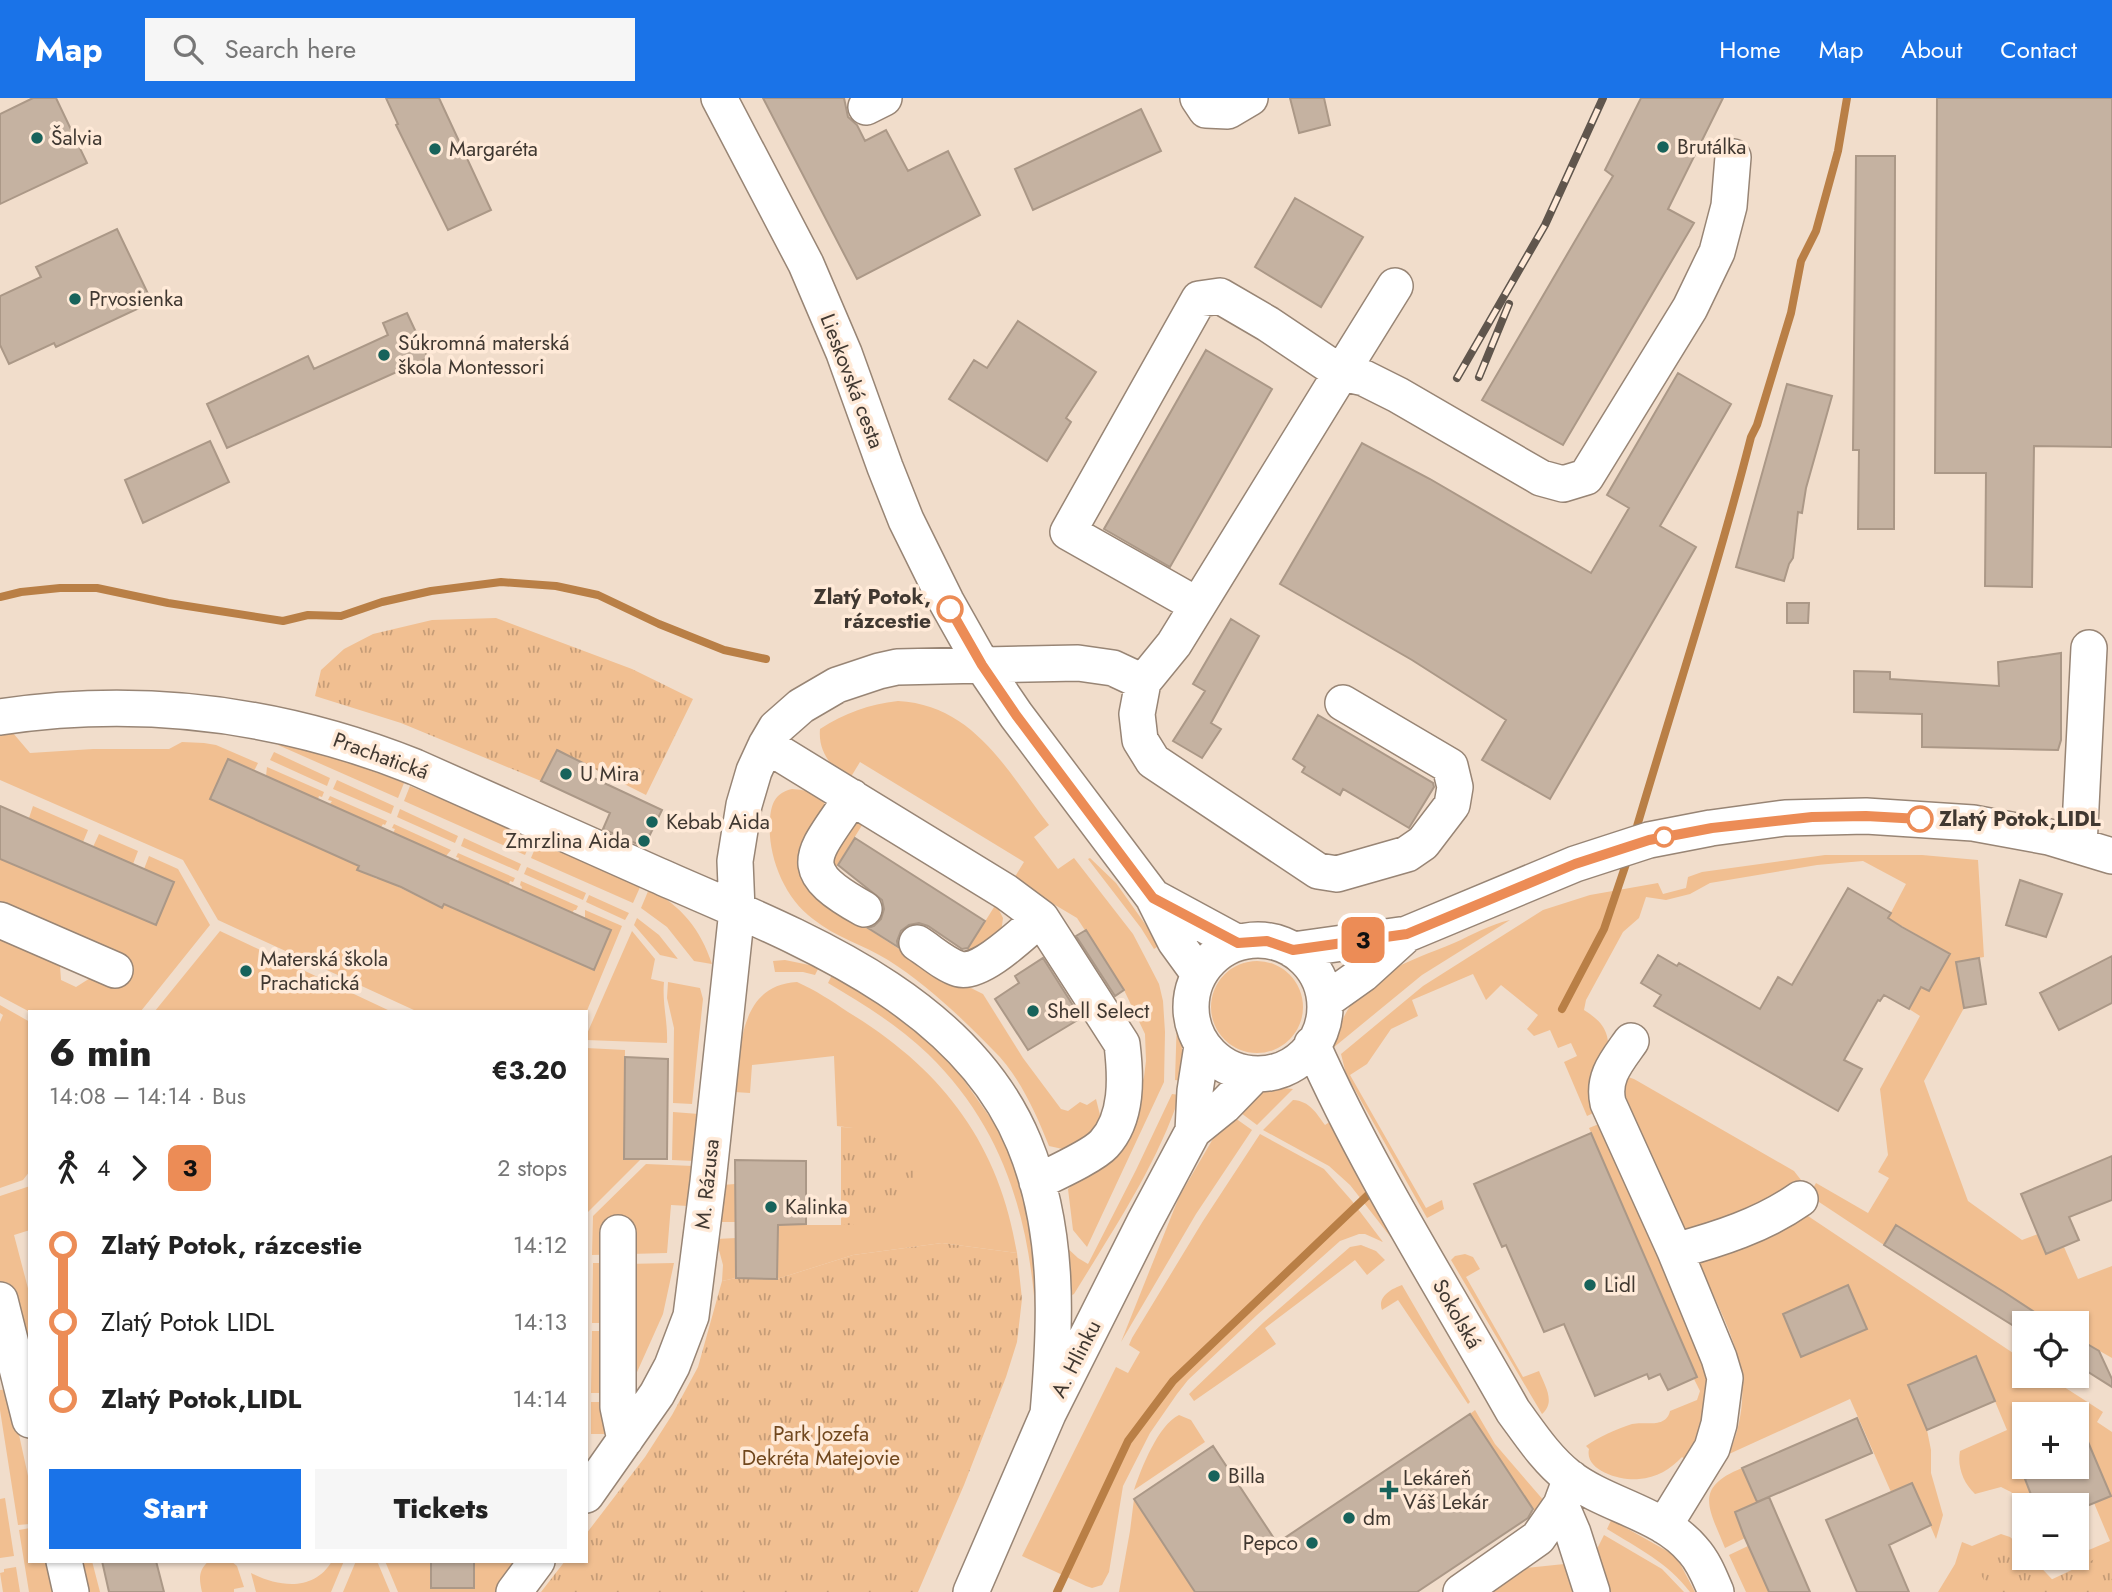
<!DOCTYPE html>
<meta charset="utf-8">
<style>
body{margin:0;font-family:Jost,sans-serif;background:#f6f6f6;color:#222;height:100vh;display:flex;flex-direction:column;font-size:26px;white-space:nowrap}
*{box-sizing:border-box;margin:0}
p{font-size:23px;color:#767676}
.icon{flex:none;width:38px;height:38px;fill:none;stroke:currentColor;stroke-width:2;stroke-linecap:round;stroke-linejoin:round}
.map{position:relative;flex:1;overflow:hidden}
.sheet{position:absolute;left:28px;top:912px;width:560px;height:553px;display:flex;flex-direction:column;background:#fff;border-radius:0px;box-shadow:0 2px 5px #0004}
.sheet>*{flex:none}
.badge{padding:0 14px;border-radius:10px;font-size:24px;line-height:46px}
.buttons{position:absolute;left:2012px;top:1213px;display:grid;gap:14px}
.buttons a{display:grid;place-items:center;width:77px;height:77px;border-radius:0px;background:#fff;box-shadow:0 2px 5px #0004;font-size:35px}
.map>.badge{position:absolute;translate:-50% -50%;box-shadow:0 0 0 4px #fff}
.legs{display:flex;align-items:center;gap:10px;height:77px;padding:0 21px;font-size:23px}
.legs p{margin-inline-start:auto}
.summary{display:flex;align-items:center;justify-content:space-between;height:119px;padding:0 21px}
h1{font-size:38px;font-weight:800;line-height:52px}
.button{display:flex;gap:14px;margin-top:auto;padding:14px 21px}
.button a{flex:1;height:80px;border-radius:0px;background:#1a73e8;color:#fff;font-size:28px;font-weight:800;line-height:80px;text-align:center}
.button a+a{background:#f6f6f6;color:#222}
ul{padding:0 21px;list-style:none}
li{display:flex;align-items:center;gap:24px;height:77px;font-size:26px}
li i{display:grid;place-items:center;width:10px;height:100%;margin:0 9px;background:currentColor}
li i::after{content:'';width:18px;height:18px;margin:-9px;border:5px solid;border-radius:50%;background:#fff}
li p{margin-inline-start:auto}
li:first-child i{background:linear-gradient(#0000 50%,currentColor 0)}
li:last-child i{background:linear-gradient(currentColor 50%,#0000 0)}
header{display:flex;align-items:center;gap:42px;box-sizing:border-box;height:98px;padding:0 35px;background:#1a73e8;color:#fff}
header strong{font-size:33px}
nav{display:flex;gap:38px;margin-inline-start:auto;font-size:24px}
.search{width:490px;height:63px;background:#f6f6f6;display:flex;align-items:center;gap:18px;box-sizing:border-box;padding:0 24px;border-radius:0px;color:#767676;font-size:26px}
.map>svg:first-child{display:block}
</style>
<header>
<strong>Map</strong>
<div class="search"><svg class="icon" aria-label="search" viewBox="0 0 24 24"><circle cx="10" cy="10" r="6"/><path d="M15 15l6 6"/></svg>Search here</div>
<nav><a>Home</a><a>Map</a><a>About</a><a>Contact</a></nav>
</header>
<div class="map">
<svg width="2112" height="1494" viewBox="0 0 2112 1494">
<defs>
<pattern id="park-tufts" width="24" height="20" patternUnits="userSpaceOnUse" patternTransform="scale(1.75)"><rect width="24" height="20" fill="#f1bf91"/><path d="M3 7l-1-3M5 7V3M7 7l1-3M15 17l-1-3M17 17v-4M19 17l1-3" fill="none" stroke="#c59c77"/></pattern>
</defs>
<rect width="100%" height="100%" fill="#f1ddcb"/>
<path fill="#f1bf91" d="M898,603C974,607 1007,673 1049,727L1034,739L1058,771L1074,760L1133,836L1144,857L1159,886L1163,903L1165,934L1164,984L1087,1149L1073,1132L1068,1091L1128,1033L1144,979L1146,963L1145,936L1124,892L1077,820L1013,782L1024,764L860,664L849,682C831,669 818,654 820,631C845,615 869,606 898,603Z
M13,635L30,655L93,651H169L182,644L204,645L216,647L258,665L254,673L228,661L210,701L359,768L358,772L377,781L378,779L442,810L444,806L593,872L611,832L585,820V812L622,828L586,915L416,913L218,822L183,762L0,682V636Z
M279,644L339,660L404,685L398,700L278,647Z
M274,654L330,680L327,688L270,662Z
M267,669L324,694L322,699L319,698L318,701L266,678Z
M337,682L394,708L391,716L333,691Z
M410,688L533,739L525,757L404,703Z
M792,691C806,692 821,695 826,709L809,753L856,823L956,888L969,889L983,896L1023,960L1061,1011L1068,1013L1080,1004L1087,1007L1096,1001L1101,1021L1099,1029L1067,1052L1049,1048C1036,1015 1019,977 993,952C962,920 926,886 888,862C864,847 835,839 813,821C784,800 767,757 770,722C771,706 775,695 792,691Z
M330,698L387,723L385,727L383,726L381,729L330,706L332,703L328,702Z
M33,708L88,732L83,744L29,720Z
M400,711L458,738L455,745L397,719Z
M857,722L864,724L833,774L827,761Z
M394,726L451,752L446,758L393,735L395,731L392,730Z
M99,736L138,753L133,766L93,749Z
M464,740L521,766L518,773L461,748Z
M539,741L641,787L633,805L531,760Z
M458,755L515,780L513,784L510,783L509,786L458,763L459,760L456,759Z
M1825,757H1922L1978,762L1984,859L1956,864L1964,910L1924,983L1968,1103L2022,1142L2038,1136L2047,1156L2064,1149L2078,1181L2112,1168V1260L2077,1240V1225H2053L1897,1127L1884,1147L1816,1102L1812,1092L1816,1085L1868,1115L1889,1080L1878,1074L1888,1057L1880,991L1920,918L1909,911L1921,889L1929,893L1950,856L1888,820L1906,786L1863,763L1817,767L1710,785L1690,796L1666,802L1646,799L1639,820L1623,834L1586,902L1584,912C1593,918 1602,924 1606,935C1613,952 1602,994 1600,1012L1587,1018L1564,964L1577,958L1571,945L1558,950L1550,932L1534,938L1527,931L1538,917L1501,887L1486,902L1473,876L1412,902L1418,918L1391,931L1367,966L1350,977L1426,1110L1442,1102L1444,1111L1427,1120L1346,976L1341,956L1423,888L1543,812L1590,797L1658,785L1663,796L1686,790L1688,779L1702,774Z
M149,758L178,771L210,827L141,913L30,914L0,898V832L57,862L60,868L61,882L76,889L95,877L0,813V761L156,827L144,771Z
M1090,760L1116,785L1160,847L1154,851L1141,830L1088,761Z
M527,769L586,795L583,802L524,776Z
M521,783L578,808L576,812H574L572,815L521,792L522,789L520,787Z
M649,791C681,807 701,832 712,866L694,863L667,829L641,810Z
M589,797L629,815L625,822L586,804Z
M996,806L1003,820L1001,835L964,857Z
M637,820L659,837L678,861L660,857L634,827Z
M1510,822L1422,877L1333,950C1349,880 1396,869 1454,845C1472,837 1491,826 1510,822Z
M220,833L390,913H155Z
M632,833L655,861L651,881L664,884C662,905 668,924 667,945L586,942V938Z
M785,862L819,869L815,877L803,874H775L773,863Z
M1211 909a46 46 0 1 1 92 0a46 46 0 1 1-92 0Z
M832,877L880,906L933,948L958,974L999,1032L1026,1096L1039,1171L1036,1224C1030,1121 1004,1030 928,956C898,927 863,906 828,885Z
M668,884L700,890L703,901L692,1006L673,1005L674,930L667,900Z
M797,884C815,892 832,903 848,914C942,971 999,1045 1017,1155L942,1145L853,1157L777,1181L778,1127H860L861,1031L837,1028L834,958L752,967L750,995L734,994C741,950 739,887 797,884Z
M0,907L30,924V1073L23,1082L0,1090V924L3,917L0,915Z
M1177,919L1183,956L1182,983L1175,982Z
M586,950L625,952L624,1061H641L586,1116Z
M1625,978L1634,981L1794,1073L1801,1082L1795,1091L1686,1137L1618,981Z
M1275,989L1293,991L1257,1027L1233,1009L1262,992Z
M1172,996L1180,997C1156,1069 1113,1132 1074,1196L1070,1198L1064,1147L1078,1160L1088,1166L1136,1072Z
M1293,1002C1310,1003 1316,1015 1325,1027L1331,1023L1393,1136V1142L1350,1087L1329,1068L1263,1032Z
M673,1014L699,1016L694,1063L672,1062Z
M1228,1015L1252,1032L1196,1116L1121,1244L1179,1099Z
M1604,1024L1710,1274L1707,1325L1688,1364L1682,1359C1671,1371 1656,1380 1639,1381C1622,1383 1584,1373 1589,1351L1586,1348C1598,1339 1617,1331 1632,1326C1645,1323 1666,1331 1670,1313L1697,1302L1700,1293L1694,1281L1697,1278L1589,1030Z
M1260,1036L1324,1071L1352,1103L1383,1144L1365,1136H1359L1340,1143L1257,1217L1188,1282L1177,1296L1150,1335L1123,1388L1109,1474L1102,1487L1092,1490L1086,1488L1022,1458L1116,1269L1128,1275L1140,1254L1129,1247L1132,1240L1203,1123Z
M646,1066L693,1068L688,1108L671,1107L667,1155L592,1157L593,1118Z
M735,1086V1124H716L722,1087Z
M30,1088V1132L14,1137L30,1198V1274L9,1185L0,1187V1098Z
M1799,1112L2025,1263V1278H2047L2103,1314L2097,1324L2112,1334V1494H2092L2063,1463L2077,1460V1457L2110,1443L2094,1405L2111,1397L2092,1353L2077,1359V1316H2025V1368L2055,1369L2025,1381L2035,1407L2025,1409L2011,1394L2001,1389L1975,1396C1963,1385 1957,1368 1960,1353L2007,1332L1976,1258L1908,1287L1927,1332L1931,1352V1375L1943,1417L1936,1441L1912,1385L1891,1394L1850,1301L1729,1356C1762,1277 1727,1230 1696,1160Z
M736,1140V1180L722,1183L723,1167L716,1141Z
M1361,1147L1376,1153L1385,1162L1367,1177L1355,1162L1265,1230L1276,1246L1194,1303L1189,1296L1264,1224L1350,1149Z
M1465,1156L1473,1159L1480,1171L1466,1179L1523,1279L1539,1273C1545,1288 1556,1304 1542,1316L1451,1162L1455,1158Z
M593,1165H612V1225H592Z
M674,1165L663,1216L625,1301V1166Z
M1402,1187L1470,1304L1468,1306L1398,1202L1382,1212C1377,1199 1391,1191 1402,1187Z
M592,1233H612V1295H591Z
M9,1291L30,1387V1426L18,1427L0,1312V1292Z
M591,1304H612L611,1336H591Z
M1475,1312L1495,1346L1545,1404L1535,1414L1470,1316Z
M1179,1317L1191,1322L1205,1344L1134,1392C1141,1371 1158,1327 1179,1317Z
M1742,1370L1757,1404L1735,1414L1745,1440L1725,1450C1709,1410 1693,1390 1742,1370Z
M5,1400L14,1458L0,1460V1401Z
M1134,1401L1195,1494H1119L1130,1433Z
M1613,1418L1621,1422L1619,1426L1676,1458L1695,1494H1690C1668,1465 1638,1450 1607,1431Z
M30,1430V1463H47L53,1494H29L19,1432Z
M2001,1436L2010,1439L2025,1452V1460H2032L2064,1494H1938L1955,1466L1962,1444L1972,1448Z
M1604,1437L1662,1471L1684,1494H1598L1589,1467Z
M1748,1448L1750,1449L1769,1494H1746L1729,1457Z
M75,1463H92L100,1494H82Z
M209,1463H231L237,1468L244,1489L234,1491V1494H202C199,1481 198,1472 209,1463Z
M332,1463H344L331,1494H256L251,1475C279,1489 314,1494 332,1463Z
M356,1463H377L390,1494H343Z
M385,1463H431L432,1490H473L474,1463H528L504,1494H398Z
M1574,1465L1586,1494H1490L1526,1470Z
M16,1469L20,1494H3L0,1475L4,1474V1471Z"/>
<path fill="url(#park-tufts)" d="M496,520L632,571L693,601L646,697L557,652L541,683L401,625L315,598L321,572L344,551L373,536L432,522Z
M841,1029L861,1030L914,1067L913,1096L860,1127H841Z
M942,1145L1017,1155L1022,1201L1017,1244L1006,1279L964,1387L918,1494H541L565,1463H586V1436L645,1359L672,1317L698,1269L722,1183L736,1180L777,1181L853,1157Z
M1998,1449L2042,1486L2112,1453V1485L2092,1494H1990L1973,1461Z"/>
<g fill="none" stroke-linecap="round" stroke-linejoin="round">
<path stroke="#b97f46" stroke-width="8" d="M0,499L21,494L60,490H97L168,505L283,523L308,517L341,518L382,504L431,493L501,484L556,488L598,497L659,526L724,552L766,561
M1635,735C1674,603 1717,472 1751,339L1757,327L1791,215L1801,163L1816,133L1838,53L1847,0
M1562,911L1604,831L1628,760
M1057,1494L1128,1343L1173,1283L1369,1096"/>
</g>
<path fill="#c5b2a1" stroke="#ab9887" stroke-width="2" d="M33,0H56L87,65L0,106V16Z
M386,0H439L491,112L448,132L396,27L398,26Z
M763,0H844L848,19L857,27L865,43L886,32L908,73L948,53L980,117L857,181Z
M1290,0H1324L1330,27L1299,35Z
M1641,0H1723L1668,111L1694,125L1563,347L1482,302L1613,78L1605,72Z
M1937,0H2112V349L2034,348L2032,489L1985,488L1986,375H1935Z
M1141,11L1161,53L1033,112L1015,71Z
M1856,58H1895L1894,431H1858L1859,352H1853Z
M1295,100L1363,139L1321,209L1255,169Z
M117,131L152,204L56,249L54,245L9,266L0,247V198L41,179L36,169Z
M407,215L428,260L227,350L207,306L308,258L314,271L388,237L383,225Z
M1018,223L1096,274L1066,320L1071,324L1047,363L949,301L974,262L987,270Z
M1206,252L1272,291L1170,469L1104,431Z
M1678,275L1731,306L1660,428L1696,449L1550,701L1482,662L1506,622L1412,562L1280,486L1362,345L1430,381L1591,475L1629,410L1607,397Z
M1787,286L1832,298L1806,390L1802,415L1798,414L1793,460L1789,466L1784,483L1736,469Z
M210,343L229,384L143,425L125,382Z
M1787,505H1809L1808,525H1787Z
M1231,521L1259,538L1211,625L1221,631L1202,660L1173,643L1205,593L1193,586Z
M2061,555V642L2058,652L1922,649V616L1854,614V573L1890,574V581L1999,588L1998,564Z
M1318,617L1433,685L1434,689L1409,730L1343,691L1340,697L1302,674L1305,669L1293,661Z
M557,652L591,669L587,677L662,712L644,749L603,731L610,715L541,683Z
M228,661L611,832L594,872L444,806L442,810L401,789L357,772L359,768L210,701Z
M0,708L174,784L156,827L0,761Z
M855,740L985,823L968,850L962,851L928,828L919,825L909,827L901,833L897,843L898,849L868,830L874,828L881,821L884,811L882,802L838,767Z
M2020,782L2062,796L2046,839L2006,827Z
M1848,790L1891,815L1888,820L1902,829L1950,856L1929,893L1921,889L1909,911L1884,897L1880,903L1878,902L1844,962L1862,971L1838,1013L1654,908L1661,897L1641,885L1658,857L1677,868L1679,865L1760,911L1778,879L1792,887Z
M1086,832L1124,892L1115,898L1076,838Z
M2112,858V905L2059,932L2040,895Z
M1043,860L1081,920L1028,952L995,901L1019,885L1015,878Z
M1979,860L1986,906L1964,910L1956,864Z
M625,959L668,961L667,1061H624Z
M1591,1035L1697,1279L1668,1292L1660,1276L1649,1281L1647,1276L1595,1298L1564,1226L1544,1234L1506,1147L1502,1149L1474,1086Z
M2112,1058V1102L2069,1119L2079,1142L2046,1156L2021,1096Z
M735,1062L806,1063V1126L778,1127L777,1181L736,1180Z
M1896,1127L2004,1194L2051,1225H2025V1235L1908,1162L1884,1147Z
M1848,1187L1867,1231L1801,1259L1783,1216Z
M2077,1240L2099,1253L2112,1281V1289L2077,1267Z
M1976,1258L1995,1303L1927,1332L1908,1287Z
M1470,1316L1533,1411L1528,1420L1417,1494H1195L1134,1401L1213,1348L1277,1445Z
M2077,1318L2111,1398L2077,1412V1407H2035L2025,1381L2055,1368H2077Z
M1857,1320L1872,1355L1757,1404L1742,1370Z
M1912,1385L1931,1427L1889,1447L1909,1494H1857L1826,1422Z
M1769,1399L1798,1466L1810,1494H1769L1744,1438L1735,1414Z
M102,1463H156L164,1494H109Z
M431,1463H474V1490H431Z"/>
<g fill="none" stroke-linecap="round" stroke-linejoin="round">
<g stroke="#988575" stroke-width="38">
<path id="minor" d="M719,0L806,166L844,255L885,369L906,422L946,503L982,567L1016,617L1153,799L1175,843L1199,876
M1198,0L1206,12L1228,13L1250,0
M866,9L884,0
M1197,507L1068,434L1199,201L1220,198L1268,226L1341,275L1395,188
M1143,584L1174,546L1341,275L1364,280L1398,297L1541,380L1563,386L1586,379L1690,210L1717,154L1729,108L1733,59
M0,619C142,598 282,616 415,669C496,705 576,741 657,777C790,836 963,897 1024,1045C1060,1132 1056,1224 1048,1316
M766,647L1006,794L1041,820L1122,946C1126,979 1128,1020 1104,1046C1093,1058 1053,1076 1037,1084
M852,699C814,757 790,770 864,811
M2079,748L2089,550
M1153,799L1238,845
M0,822L115,872
M1191 909a67 67 0 1 1 134 0a67 67 0 1 1-134 0Z
M917,845C930,853 945,867 959,871C981,877 1024,834 1041,820
M1293,852L1407,836L1575,766L1649,742L1711,730L1785,720L1866,718L1973,725L2049,739L2112,758
M1325,903L1363,876L1407,836
M1631,943C1617,963 1602,979 1608,1005L1675,1153L1719,1260L1725,1280L1719,1326L1712,1350L1664,1428
M1312,946C1369,1074 1445,1192 1513,1313C1530,1336 1546,1361 1569,1379C1607,1408 1662,1415 1693,1452C1704,1464 1710,1480 1716,1494
M1193,1033L1195,993L1202,948
M618,1135V1309L625,1342
M1675,1153C1719,1141 1763,1127 1800,1101
M0,1202L30,1322
M586,1397L657,1296L672,1268L691,1218L708,1084L737,812L735,763L744,707L754,673L766,647L776,630L801,608L837,587L879,573L897,569L1078,565L1113,570L1143,584L1137,616L1140,642L1153,663L1318,773L1337,776L1407,756L1423,745L1452,707L1455,689L1450,668L1343,605
M1561,1407L1573,1435L1592,1494
M64,1463L71,1494
M514,1494L537,1463
M971,1494L1048,1316L1144,1125L1193,1033L1224,1008L1255,976
M1461,1494L1538,1440L1561,1407L1571,1380"/>
</g>
<use href="#minor" stroke="#fff" stroke-width="35"/>
<g stroke="#60564d" stroke-width="8">
<path id="rail" d="M1479,279L1509,206
M1457,280L1545,127L1603,0"/>
</g>
<use href="#rail" stroke="#ffead8" stroke-width="5" stroke-dasharray="16" stroke-linecap="butt"/>
</g>
<g fill="none" stroke-linecap="round" stroke-linejoin="round">
<g stroke="#fff" stroke-width="16">
<path id="line-1" d="M950,511L982,567L1016,617L1153,800L1238,845L1267,843L1293,852L1407,836L1575,766L1649,742L1712,730L1812,719L1866,718L1920,721"/>
</g>
<use href="#line-1" stroke="#ec8c56" stroke-width="10"/>
</g>
<g fill="#18635b" stroke="#ffead8" stroke-width="2.5">
<circle cx="37" cy="40" r="7"/>
<circle cx="1663" cy="49" r="7"/>
<circle cx="435" cy="51" r="7"/>
<circle cx="75" cy="201" r="7"/>
<circle cx="384" cy="257" r="7"/>
<circle cx="566" cy="676" r="7"/>
<circle cx="652" cy="724" r="7"/>
<circle cx="644" cy="743" r="7"/>
<circle cx="246" cy="873" r="7"/>
<circle cx="1033" cy="913" r="7"/>
<circle cx="771" cy="1109" r="7"/>
<circle cx="1590" cy="1187" r="7"/>
<circle cx="1214" cy="1378" r="7"/>
<path d="M1385.5 1381.5h7v7h7v7h-7v7h-7v-7h-7v-7h7z"/>
<circle cx="1349" cy="1420" r="7"/>
<circle cx="1312" cy="1445" r="7"/>
</g>
<g fill="#fff" stroke="#ec8c56" stroke-width="3.5">
<circle cx="950" cy="511" r="12"/>
<circle cx="1920" cy="721" r="12"/>
<circle cx="1664" cy="739" r="9"/>
</g>
<g text-anchor="middle" stroke-width="7" stroke-linejoin="round" paint-order="stroke">
<g font-size="21" fill="#403831" stroke="#ffead8" text-anchor="start">
<text x="51" y="47">Šalvia</text>
<text x="1677" y="56">Brutálka</text>
<text x="449" y="58">Margaréta</text>
<text x="89" y="208">Prvosienka</text>
<text x="398" y="252">Súkromná materská<tspan x="398" dy="24">škola Montessori</tspan></text>
<text x="580" y="683">U Mira</text>
<text x="666" y="731">Kebab Aida</text>
<text x="630" y="750" text-anchor="end">Zmrzlina Aida</text>
<text x="260" y="868">Materská škola<tspan x="260" dy="24">Prachatická</tspan></text>
<text x="1047" y="920">Shell Select</text>
<text x="785" y="1116">Kalinka</text>
<text x="1604" y="1194">Lidl</text>
<text x="1228" y="1385">Billa</text>
<text x="1403" y="1387">Lekáreň<tspan x="1403" dy="24">Váš Lekár</tspan></text>
<text x="1363" y="1427">dm</text>
<text x="1298" y="1452" text-anchor="end">Pepco</text>
</g>
<g font-size="21" fill="#403831" stroke="#ffead8">
<text transform="translate(852 283) rotate(69)" y="7">Lieskovská cesta</text>
<text transform="translate(381 658) rotate(20)" y="7">Prachatická</text>
<text transform="translate(707 1086) rotate(-84)" y="7">M. Rázusa</text>
<text transform="translate(1457 1216) rotate(60)" y="7">Sokolská</text>
<text transform="translate(1076 1261) rotate(-63)" y="7">A. Hlinku</text>
</g>
<g font-size="21" font-weight="bold" fill="#403831" stroke="#ffead8" text-anchor="end">
<text x="931" y="506">Zlatý Potok,<tspan x="931" dy="24">rázcestie</tspan></text>
<text x="1939" y="728" text-anchor="start">Zlatý Potok,LIDL</text>
</g>
<g font-size="21" fill="#71481e" stroke="#ffead8">
<text x="821" y="1343">Park Jozefa<tspan x="821" dy="24">Dekréta Matejovie</tspan></text>
</g>
</g>
</svg>
<div class="buttons">
<a><svg class="icon" aria-label="locate" viewBox="0 0 24 24"><circle cx="12" cy="12" r="6"/><path d="M12 2v4M12 18v4M2 12h4M18 12h4"/></svg></a>
<a>+</a>
<a>−</a>
</div>
<b class="badge" style="left:1363px;top:842px;background:#ec8c56;color:#111">3</b>
<section class="sheet">
<div class="summary"><div><h1>6 min</h1><p>14:08 – 14:14 · Bus</p></div><b>€3.20</b></div>
<div class="legs"><svg class="icon" aria-label="walk" viewBox="0 0 24 24"><circle cx="13" cy="4" r="2"/><path d="M13 8l-2 6 4 7M11 14l-3 7M7 12l3-4h3l4 4"/></svg>4<svg class="icon" aria-label="forward" viewBox="0 0 24 24"><path d="M9 5l7 7-7 7"/></svg><b class="badge" style="background:#ec8c56;color:#111">3</b><p>2 stops</p></div>
<ul>
<li><i style="color:#ec8c56"></i><b>Zlatý Potok, rázcestie</b><p>14:12</p></li>
<li><i style="color:#ec8c56"></i><span>Zlatý Potok LIDL</span><p>14:13</p></li>
<li><i style="color:#ec8c56"></i><b>Zlatý Potok,LIDL</b><p>14:14</p></li>
</ul>
<div class="button"><a>Start</a><a>Tickets</a></div>
</section>
</div>
